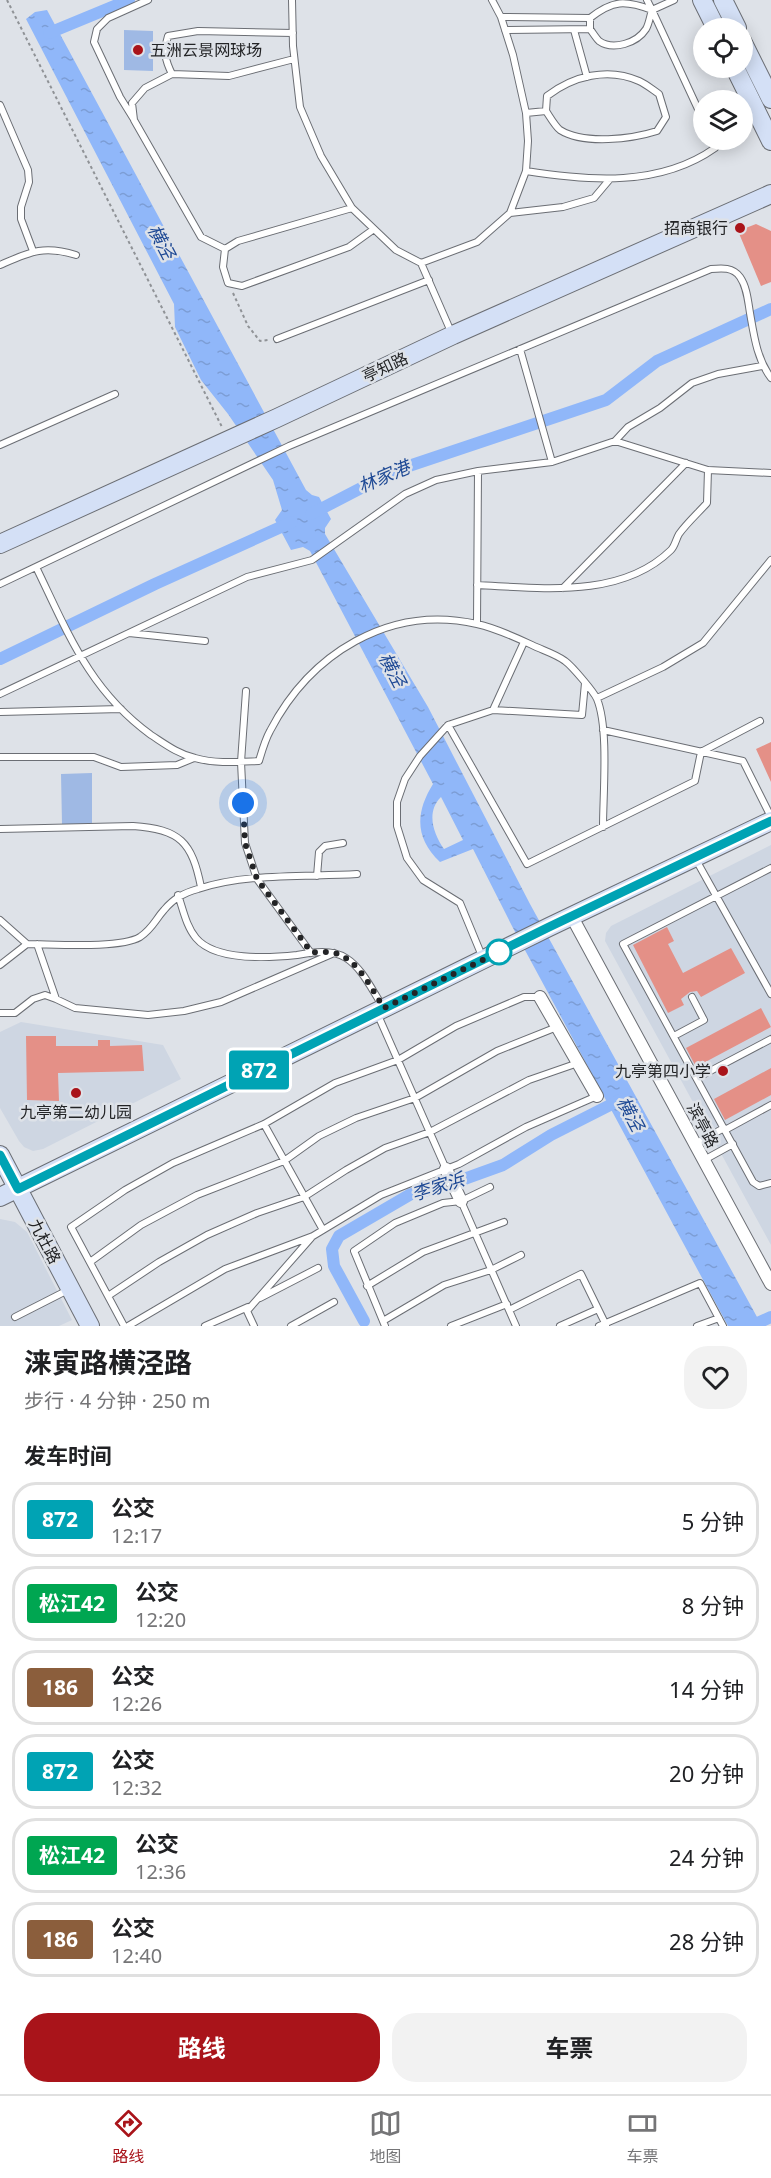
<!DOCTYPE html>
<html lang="zh">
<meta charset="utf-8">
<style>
body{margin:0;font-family:"Noto Sans","Noto Sans SC",sans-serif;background:#f2f2f2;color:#202124;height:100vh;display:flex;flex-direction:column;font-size:22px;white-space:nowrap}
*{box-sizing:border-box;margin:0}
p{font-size:20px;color:#757577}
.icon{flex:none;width:33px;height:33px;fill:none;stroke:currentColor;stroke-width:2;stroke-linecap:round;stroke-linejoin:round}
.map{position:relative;height:1326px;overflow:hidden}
.details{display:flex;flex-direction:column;background:#fff;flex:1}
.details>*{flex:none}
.badge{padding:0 12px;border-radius:4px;font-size:21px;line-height:39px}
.tools{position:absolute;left:693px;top:18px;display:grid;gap:12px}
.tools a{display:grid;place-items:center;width:60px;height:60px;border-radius:50%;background:#fff;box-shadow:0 3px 15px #0003;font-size:30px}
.you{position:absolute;width:30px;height:30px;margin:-15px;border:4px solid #fff;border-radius:50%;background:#1a73e8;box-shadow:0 0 0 9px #1a73e833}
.map>.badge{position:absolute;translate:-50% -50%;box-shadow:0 0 0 3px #fff}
h2{padding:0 24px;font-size:22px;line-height:54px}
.round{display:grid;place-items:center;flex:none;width:63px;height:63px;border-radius:24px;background:#f2f2f2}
.headline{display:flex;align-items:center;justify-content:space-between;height:102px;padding:0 24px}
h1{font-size:28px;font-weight:700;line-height:45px}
.button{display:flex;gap:12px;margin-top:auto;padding:12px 24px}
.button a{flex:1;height:69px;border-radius:24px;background:#a9141a;color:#fff;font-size:24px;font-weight:700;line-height:69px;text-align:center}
.button a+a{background:#f2f2f2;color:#202124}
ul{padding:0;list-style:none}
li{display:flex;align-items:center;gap:18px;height:75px;margin:0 12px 9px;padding:0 12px;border:3px solid #e0e0e0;border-radius:24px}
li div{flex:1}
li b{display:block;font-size:22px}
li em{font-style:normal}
li .badge{min-width:66px;font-weight:700;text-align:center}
.menu{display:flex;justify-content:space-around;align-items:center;height:84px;border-top:2px solid #e0e0e0;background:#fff;font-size:16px;color:#757577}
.menu a{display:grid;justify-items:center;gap:3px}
.menu .on{color:#a9141a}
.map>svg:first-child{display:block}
</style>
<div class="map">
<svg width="771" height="1326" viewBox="0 0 771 1326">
<defs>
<pattern id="water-ripples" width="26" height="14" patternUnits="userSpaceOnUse" patternTransform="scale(1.5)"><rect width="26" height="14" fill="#90b7f9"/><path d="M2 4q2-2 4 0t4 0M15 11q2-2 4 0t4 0" fill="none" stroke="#7c9dd5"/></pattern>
</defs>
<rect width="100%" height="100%" fill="#dee2e8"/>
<path fill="#ced6e2" d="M771,845V1245L605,941L606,933L611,926Z
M21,1022L163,1045L181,1079L43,1149L33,1151L24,1147L19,1141L0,1108V1032Z
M0,1219L15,1222L27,1232L72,1320L59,1326H0Z"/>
<path fill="#9fb9e4" d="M124,30L153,31V71L124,70Z
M92,773V824H62L61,774Z"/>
<path fill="url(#water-ripples)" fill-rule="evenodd" d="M47,10L306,490L312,495L319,497L331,519L325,528V534L428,707L530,904L762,1326H728L513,928L473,849L440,862C415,838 415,813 433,784L310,551L303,547L291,550L275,520L282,510L273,480L228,414L201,380L175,327L174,304L26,19L35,12ZM441,797L463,840L444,849C433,833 426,812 441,797Z"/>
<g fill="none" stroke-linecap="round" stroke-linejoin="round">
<path stroke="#90b7f9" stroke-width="12" d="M49,33L129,0
M311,514L394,471L606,400L657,361L771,309
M0,659L155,584L292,522
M364,1321L334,1266L332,1249L339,1236L411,1194L442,1187L503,1165L551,1135L622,1099
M751,1326L771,1317"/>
</g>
<path fill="#e49087" d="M756,224L771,231V282L761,286L738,231Z
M771,742V782L756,749Z
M667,927L674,941L668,944L683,973L731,948L745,973L701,997L697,991L690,992L681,999L684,1005L668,1013L633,945Z
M761,1008L771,1027L696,1067L686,1048Z
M26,1036H56V1046H98V1040H110V1046L142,1045L144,1071L58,1073L59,1101L27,1100Z
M771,1068V1095L725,1120L714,1099Z"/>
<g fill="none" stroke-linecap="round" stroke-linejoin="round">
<g stroke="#6b6e74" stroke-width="8">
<path id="lane" d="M292,0L293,46L300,107L321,156L352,208L396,250L421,263
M492,0L501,17
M647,0L652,10L674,0
M652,10C650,16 649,24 646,29C637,43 613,51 599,41C596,38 593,33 590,29V18C613,0 625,0 652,10L704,122
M505,30L590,29
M574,30L587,77
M293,33L198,31L168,36C163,51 165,60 172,74L229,76L294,59
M172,74L145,88L132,103L134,120L201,237L225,249
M0,105L28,170L29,182L21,207V219L33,251
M526,113L546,111L547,96C573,76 608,67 639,81C646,84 653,90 659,94L666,117L657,131C632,139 584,145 560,130C555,126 550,117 546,111
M133,118L120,97L94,42L97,29L108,18L148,0
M526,171C589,181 660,187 715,148L712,140
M352,208L238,241L225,249L223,267L228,283L242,286L349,247L374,229
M510,213L563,207L594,198L610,179
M0,265C30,252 43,245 76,255
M452,334L421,263L477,242L510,213L526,171L528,141L526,113L513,55L501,17L590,18
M277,339L429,280
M520,349L552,462
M615,441L708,470L771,473
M0,445L115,394
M36,567C68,633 89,690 151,735C165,744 178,754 195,758C216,764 237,762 259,761C262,751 265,740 270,731C310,654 389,604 477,624C495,628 515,637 532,645C542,650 556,654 565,661C572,666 594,692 597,699C609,728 603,794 603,827
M0,584L289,446L711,269C722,268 733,267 740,277C747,287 748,301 750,313C754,336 757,359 771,378
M477,585C541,588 621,599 671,550C675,546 676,539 679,534C687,523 698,513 707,503L708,470
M563,588L686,463
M477,624L478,471
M129,633L205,641
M246,691L241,762L245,843L257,879L311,953
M0,694L247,577L312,560L405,494L436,480L478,471L552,462L615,441L628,427L660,408L692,383L718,374L762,366
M597,698L663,667L703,643L771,560
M493,710L524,642
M0,712L121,709
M448,725L527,864L695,781L701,752L760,721
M603,730L743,761L771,817
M0,757H94L121,767L177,765L194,758
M0,829L133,826C180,829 192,842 201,887
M695,858L771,994
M771,868L623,944L753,1182L759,1186L771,1183
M317,876L319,852L325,846L343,843
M178,895C183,909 186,926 196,938C215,961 269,958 297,955C313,952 332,949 346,958C362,968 372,990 382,1005
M0,920L27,944C53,944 120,949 140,937C153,928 155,920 164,910C174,898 184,893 198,889C245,873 307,877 357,874
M37,944L56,999
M482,956L460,903L423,880L407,858L397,826V802L405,779L420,756L448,725L493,710L582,715L585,683
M0,965L27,944
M0,1013H15L33,999L45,995L56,999L75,1008L148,1015L184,1011L221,1002L334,953
M377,1013L446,1169
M674,1036L704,1020L692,997
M697,1078L771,1039
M264,1124L323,1230
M725,1130L771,1105
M695,1144L724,1128
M704,1160L733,1144
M461,1201L516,1326
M90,1262L141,1225L197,1195L284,1161L319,1136L356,1118L415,1098L497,1051L557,1027
M367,1286L423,1252L504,1222
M108,1296L159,1262L207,1235L257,1213L304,1197L346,1170L385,1148L430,1132L529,1080L578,1063
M260,1298L318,1268
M509,1310L581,1274L606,1325
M15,1317L68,1290
M383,1321L444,1285L491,1270L521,1255
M124,1326L71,1227L125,1190L173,1163L264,1124L335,1083L398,1060L456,1026L524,997H540
M128,1326L225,1269L313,1236L381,1195L459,1164L526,1127L597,1096
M205,1326L248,1307
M254,1326L247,1311L311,1238
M291,1326L334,1302
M385,1326L354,1251L395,1223L443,1203L461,1201L490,1187
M451,1326L507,1304
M560,1326L598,1309
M599,1326L700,1283L723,1326
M697,1326L719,1318"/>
</g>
<g stroke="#6b6e74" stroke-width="14">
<path id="street" d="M572,917L771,1284
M540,997L597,1096
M446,1169L461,1201"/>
</g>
<g stroke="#6b6e74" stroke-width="20">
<path id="secondary" d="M702,0L716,28
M723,0L737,28
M742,41L771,99
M735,68L771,141
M0,544L277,418L453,335L771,194
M0,1155L90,1326
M0,1197L549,927L771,821"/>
</g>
<path stroke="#8f9296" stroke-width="2" stroke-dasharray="3 3" stroke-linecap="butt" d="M7,0L222,427
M233,293L248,326L260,341L268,340"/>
<use href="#lane" stroke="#fff" stroke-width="6"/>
<use href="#street" stroke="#fff" stroke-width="12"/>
<use href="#secondary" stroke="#d4e0f6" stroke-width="18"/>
</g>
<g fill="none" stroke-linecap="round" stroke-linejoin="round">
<g stroke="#fff" stroke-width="14">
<path id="line" d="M0,1155L18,1189L549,927L771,821"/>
</g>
<use href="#line" stroke="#00a3b4" stroke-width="9"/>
<path stroke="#232426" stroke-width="6" stroke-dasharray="0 10.8" d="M243,803L245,843L257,879L311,952C319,953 328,951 335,953C358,959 372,990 384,1008L501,951L499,952"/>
</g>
<g fill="#a9141a" stroke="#dee2e8" stroke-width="2">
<circle cx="138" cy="50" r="6"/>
<circle cx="740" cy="228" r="6"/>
<circle cx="723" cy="1071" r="6"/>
<circle cx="76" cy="1093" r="6"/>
</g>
<circle fill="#fff" stroke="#00a3b4" stroke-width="3" cx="499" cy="952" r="12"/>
<g text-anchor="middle" stroke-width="5" stroke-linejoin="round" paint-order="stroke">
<g font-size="16" fill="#232426" stroke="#dee2e8" text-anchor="end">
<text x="150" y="56" text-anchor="start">五洲云景网球场</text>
<text x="728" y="234">招商银行</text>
<text x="711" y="1077">九亭第四小学</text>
<text x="76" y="1118" text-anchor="middle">九亭第二幼儿园</text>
</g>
<g font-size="16" fill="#232426" stroke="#dee2e8">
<text transform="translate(385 367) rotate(-25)" y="6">亭知路</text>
<text transform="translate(703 1125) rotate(62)" y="6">滨亭路</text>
<text transform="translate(45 1241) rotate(62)" y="6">九杜路</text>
</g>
<g font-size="18" font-style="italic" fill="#1d4894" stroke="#dee2e8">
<text transform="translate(161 242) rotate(62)" y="6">横泾</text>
<text transform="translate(384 477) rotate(-23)" y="6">林家港</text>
<text transform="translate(392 670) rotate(62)" y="6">横泾</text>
<text transform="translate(630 1114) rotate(62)" y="6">横泾</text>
<text transform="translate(438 1187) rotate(-17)" y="6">李家浜</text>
</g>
</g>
</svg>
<div class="tools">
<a><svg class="icon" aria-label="locate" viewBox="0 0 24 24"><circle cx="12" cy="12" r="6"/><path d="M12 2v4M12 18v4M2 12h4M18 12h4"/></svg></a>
<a><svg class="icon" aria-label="layers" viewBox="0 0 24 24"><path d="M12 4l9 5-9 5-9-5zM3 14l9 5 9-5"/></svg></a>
</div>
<div class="you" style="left:243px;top:803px"></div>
<b class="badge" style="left:259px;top:1070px;background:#00a3b4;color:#fff">872</b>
</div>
<section class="details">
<div class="headline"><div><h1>涞寅路横泾路</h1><p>步行 · 4 分钟 · 250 m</p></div><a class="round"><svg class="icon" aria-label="heart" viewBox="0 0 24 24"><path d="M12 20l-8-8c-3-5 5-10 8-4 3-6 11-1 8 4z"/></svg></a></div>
<h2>发车时间</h2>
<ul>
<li><span class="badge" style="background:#00a3b4;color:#fff">872</span><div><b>公交</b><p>12:17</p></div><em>5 分钟</em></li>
<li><span class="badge" style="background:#00a651;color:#fff">松江42</span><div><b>公交</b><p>12:20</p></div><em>8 分钟</em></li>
<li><span class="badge" style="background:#8b5e3c;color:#fff">186</span><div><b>公交</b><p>12:26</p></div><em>14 分钟</em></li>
<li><span class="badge" style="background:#00a3b4;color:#fff">872</span><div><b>公交</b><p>12:32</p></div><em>20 分钟</em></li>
<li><span class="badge" style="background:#00a651;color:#fff">松江42</span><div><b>公交</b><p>12:36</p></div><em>24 分钟</em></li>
<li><span class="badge" style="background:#8b5e3c;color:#fff">186</span><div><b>公交</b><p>12:40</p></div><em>28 分钟</em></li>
</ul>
<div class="button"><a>路线</a><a>车票</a></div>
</section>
<nav class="menu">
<a class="on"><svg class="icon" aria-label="directions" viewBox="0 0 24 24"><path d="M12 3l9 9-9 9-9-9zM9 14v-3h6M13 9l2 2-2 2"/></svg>路线</a>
<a><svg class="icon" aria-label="map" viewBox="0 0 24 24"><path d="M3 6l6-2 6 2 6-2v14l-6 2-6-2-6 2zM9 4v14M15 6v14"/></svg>地图</a>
<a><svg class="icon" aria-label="tickets" viewBox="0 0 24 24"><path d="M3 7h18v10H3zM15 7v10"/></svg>车票</a>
</nav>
